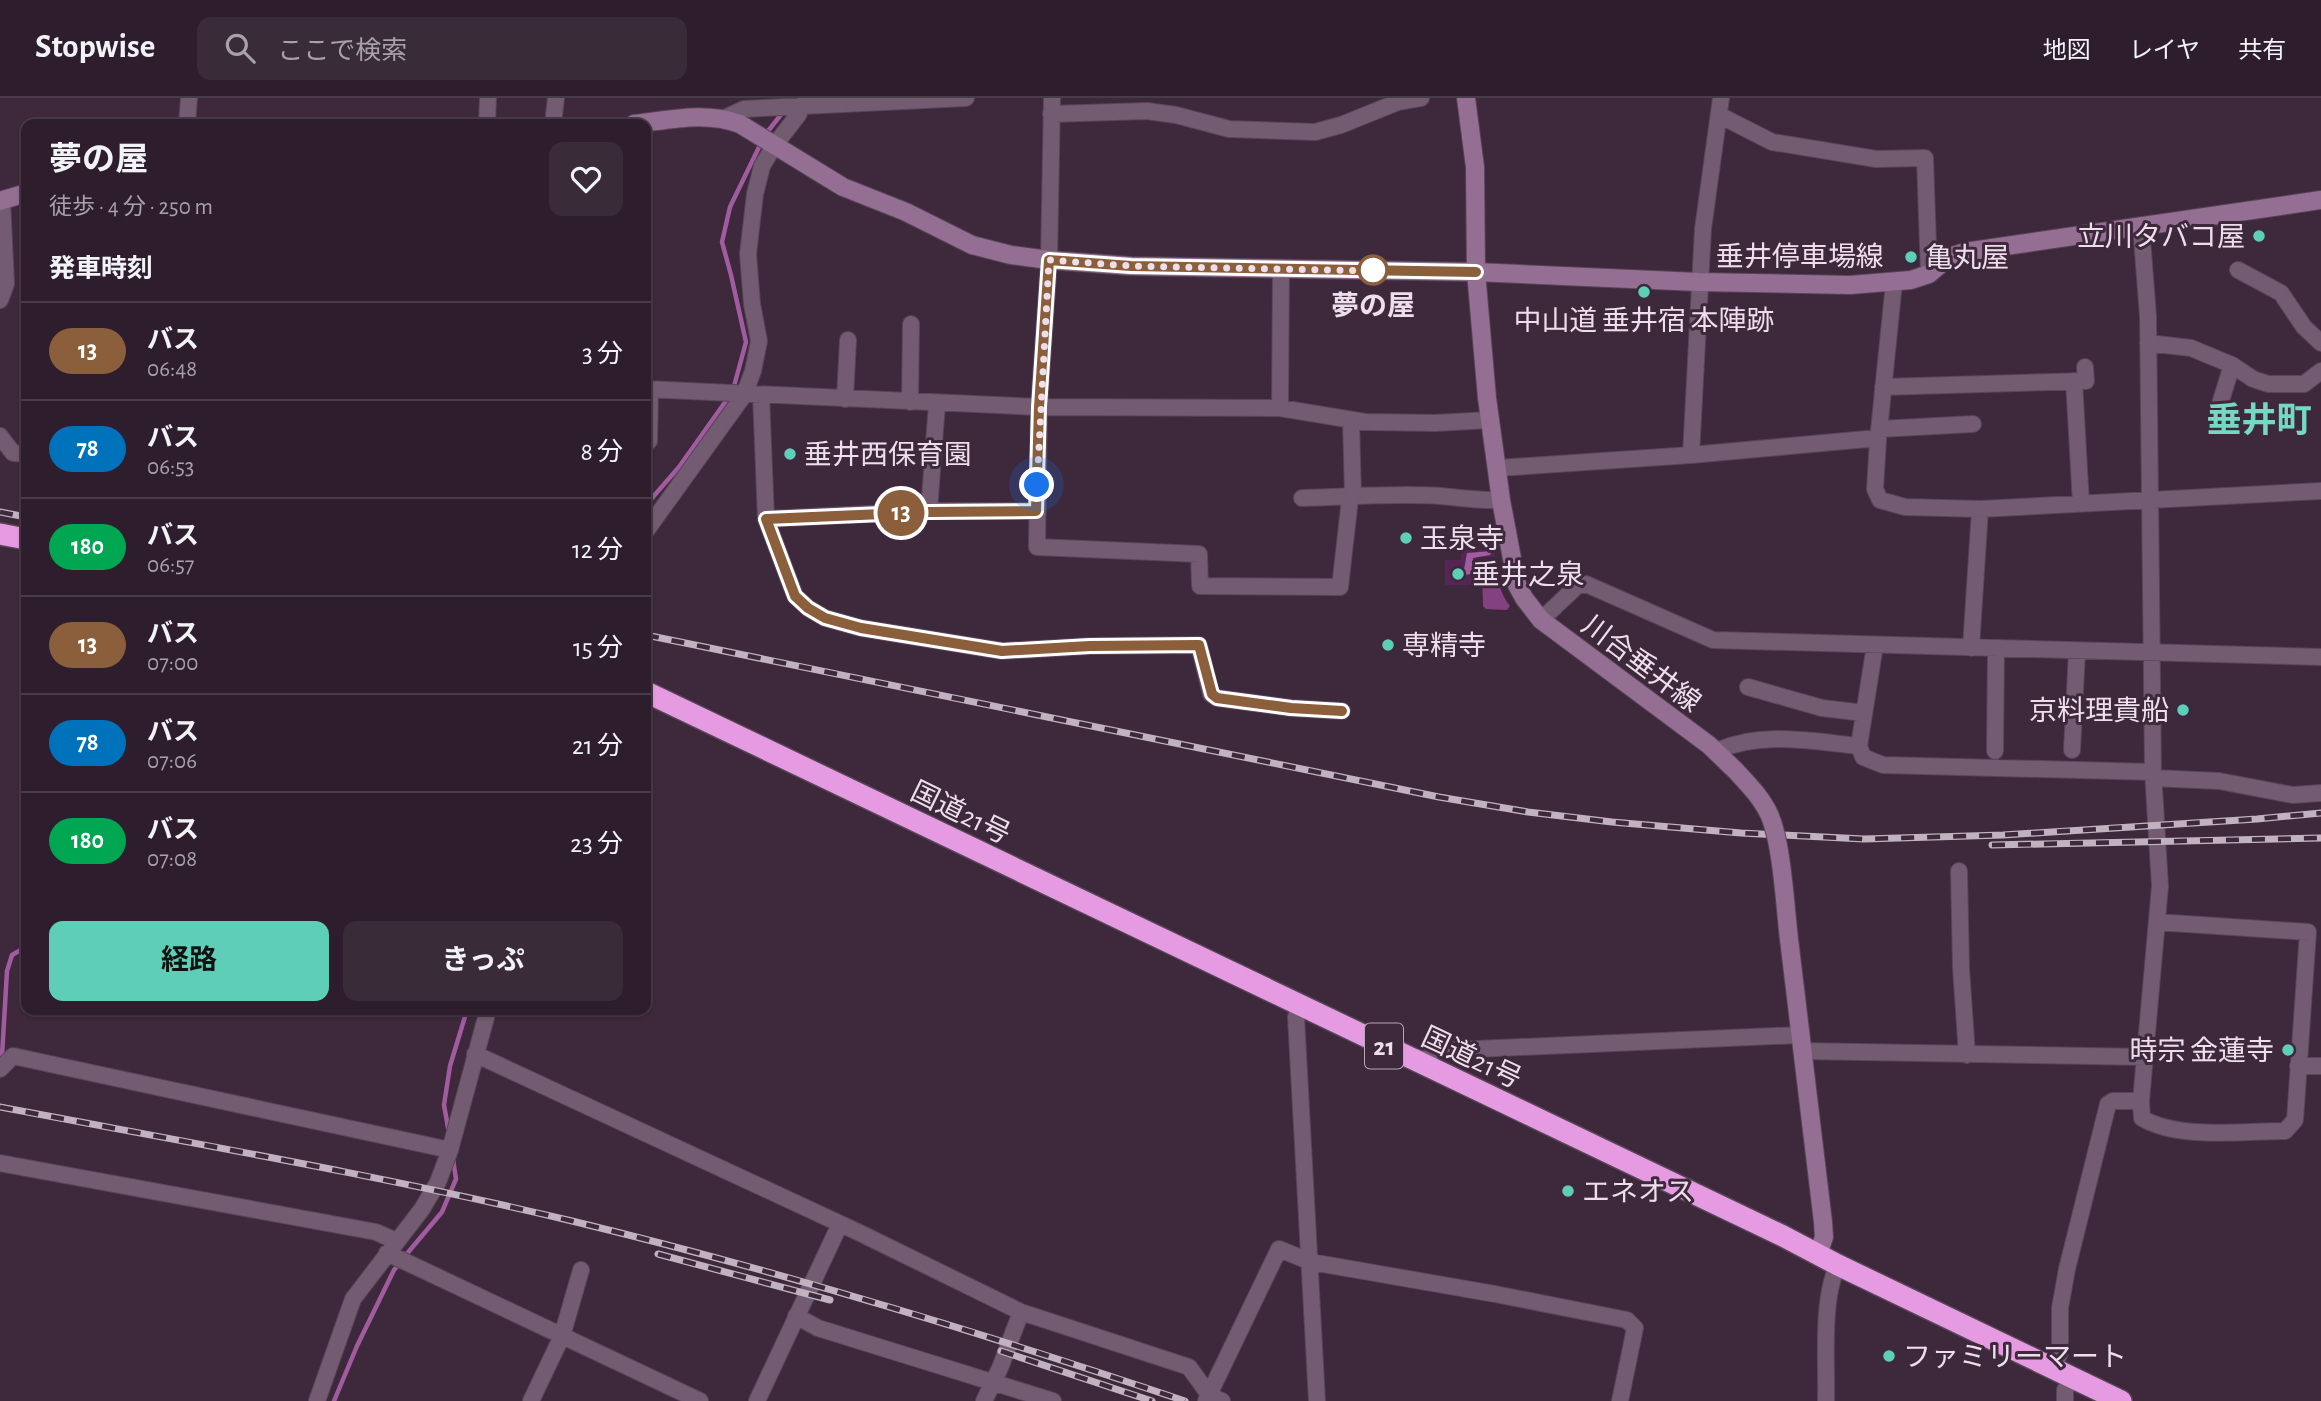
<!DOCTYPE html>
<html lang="ja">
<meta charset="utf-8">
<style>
body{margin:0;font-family:"Alegreya Sans","Noto Sans JP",sans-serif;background:#3a2b39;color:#f1f3f6;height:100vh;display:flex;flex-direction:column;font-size:26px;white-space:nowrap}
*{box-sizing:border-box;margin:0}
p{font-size:23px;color:#a7a2aa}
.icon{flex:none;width:38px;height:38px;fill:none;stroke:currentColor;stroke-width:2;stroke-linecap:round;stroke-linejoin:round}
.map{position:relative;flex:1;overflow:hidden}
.drawer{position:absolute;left:21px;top:21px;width:630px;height:896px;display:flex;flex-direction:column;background:#2e1e2d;border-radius:14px;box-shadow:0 2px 5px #0004,0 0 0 2px #493c49}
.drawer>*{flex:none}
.badge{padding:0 14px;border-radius:23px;font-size:24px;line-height:46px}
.you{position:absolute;width:35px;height:35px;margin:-18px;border:5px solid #fff;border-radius:50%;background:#1a73e8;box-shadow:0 0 0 10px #1a73e833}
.map>.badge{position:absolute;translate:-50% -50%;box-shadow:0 0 0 4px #fff}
h2{padding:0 28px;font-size:26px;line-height:63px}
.round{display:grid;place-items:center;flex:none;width:74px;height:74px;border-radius:14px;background:#3a2b39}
.headline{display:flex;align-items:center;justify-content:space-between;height:119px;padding:0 28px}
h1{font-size:33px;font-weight:700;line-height:52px}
.primary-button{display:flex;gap:14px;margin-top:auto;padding:14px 28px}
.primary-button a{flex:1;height:80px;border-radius:14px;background:#5eceb7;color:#111;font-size:28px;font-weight:700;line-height:80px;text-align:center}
.primary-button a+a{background:#3a2b39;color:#f1f3f6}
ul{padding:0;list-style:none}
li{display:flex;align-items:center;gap:21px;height:98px;padding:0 28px;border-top:2px solid #493c49}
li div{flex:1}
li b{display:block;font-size:26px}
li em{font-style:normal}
li .badge{min-width:77px;font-weight:700;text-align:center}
header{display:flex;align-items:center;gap:42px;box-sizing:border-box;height:98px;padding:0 35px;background:#2e1e2d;border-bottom:2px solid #493c49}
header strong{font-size:33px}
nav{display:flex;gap:38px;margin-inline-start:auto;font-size:24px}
.search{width:490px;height:63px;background:#3a2b39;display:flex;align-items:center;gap:18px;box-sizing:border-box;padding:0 24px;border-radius:14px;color:#a7a2aa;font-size:26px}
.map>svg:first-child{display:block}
</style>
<header>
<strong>Stopwise</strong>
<div class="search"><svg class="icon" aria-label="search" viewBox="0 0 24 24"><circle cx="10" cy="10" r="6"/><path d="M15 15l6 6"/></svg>ここで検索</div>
<nav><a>地図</a><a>レイヤ</a><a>共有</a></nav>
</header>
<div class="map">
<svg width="2321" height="1303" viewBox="0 0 2321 1303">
<rect width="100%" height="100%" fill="#3d283c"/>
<path fill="#552555" d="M1461,452H1495V459H1476V487H1445V462H1461Z"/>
<path fill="#834182" d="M1485,469L1493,470C1500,484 1499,494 1510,508L1507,512L1486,511L1483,508L1482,476Z"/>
<path fill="#a15c9f" d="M1492,453L1490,457L1473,460L1472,476L1463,477L1467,455Z"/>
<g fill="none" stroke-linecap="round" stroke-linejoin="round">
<path stroke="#a15c9f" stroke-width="4.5" d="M765,37L783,14
M733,292L746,244L731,177L722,144L730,109L761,45
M646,407L679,369L728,300
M2,958L7,873L12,857L26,849
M449,1035L444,1007L450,968L467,912
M405,1158L442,1114L456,1081L453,1061
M334,1303L357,1248L394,1172L400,1165"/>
<g stroke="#574657" stroke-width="18">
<path id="street" d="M1052,0L1049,162L1039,309L1037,449L1199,456L1200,488L1340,489L1350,401L1353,398L1351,322
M1051,16L1147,13L1176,17L1229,31L1315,34L1341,27L1398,4L1421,0
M1719,17L1772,44L1876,61L1925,60L1929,176
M725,20L744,11L966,0
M187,26L189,0
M487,26L488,0
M553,26L556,0
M2141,128L2148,218L2153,674L2160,788L2141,1003L2142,1020C2178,1042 2244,1033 2285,1033L2295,1022L2308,834L2157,824
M2238,172L2281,195L2304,229L2321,245
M1894,185L1878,342L1875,391L1880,402L1905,409L1980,411L2321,393
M0,202L6,186L2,102
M2148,245L2191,250L2232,267L2253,281L2268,286H2304L2321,273
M2074,283L2081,406
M1883,289L2086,283L2085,269
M646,291L1039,309L1280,310L1365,324L1435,325L1490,322
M761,297L766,421L795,498L808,510L825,520L861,530L1002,553L1090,548L1199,547L1211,596L1217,600L1291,610L1342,613
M845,301L848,242
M910,304L911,226
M2220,306L2232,267
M1280,310L1281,171
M1879,331L1973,326
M0,338L13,355L26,356
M646,346L649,343L650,291
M1691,357L1703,131L1721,0
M1498,370L1691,357L1867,341L1878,342
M1302,400C1348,399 1395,395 1441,398C1461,400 1481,403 1501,402
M929,413L937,305
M766,421L929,413H1036
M646,433L744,297L753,273L759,243L752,206L748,156L755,96L762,68L774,48L798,17L806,0
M1541,522L1577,488L1586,486L1713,542L2321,559
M1971,550L1980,411
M1748,589L1822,610L1864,615
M1859,648L1863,659L1883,667L2153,674
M2072,652L2077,553
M1716,653C1762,633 1810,643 1859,648L1875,547
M1995,653L1996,550
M2153,680L2219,683L2293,697L2321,695
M1959,773L1961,870L1967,957
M1300,907L1296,919L1317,1303
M1802,953L2145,959
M475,956L860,1135L1021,1214L1189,1269L1210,1298L1222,1303
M1415,962L1430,953L1799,937
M2298,968H2321
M0,971L13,958L450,1052
M0,1065L376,1134L396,1143
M387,1155L700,1303
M796,1218L818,1230L1053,1303
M2053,1269L2060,1255V1210L2067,1171L2108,1006L2113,1003H2141
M317,1303L353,1201L422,1111L438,1084L450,1052L488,912
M531,1303L562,1238L581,1172
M757,1303L840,1126
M984,1303L1000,1270L1021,1214
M1206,1303L1279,1151L1311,1164L1495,1196L1627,1222L1635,1230L1620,1303
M1826,1303C1827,1264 1821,1201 1838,1167
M2065,1303V1292L2072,1279"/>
</g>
<g stroke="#574657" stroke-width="20">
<path id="secondary" d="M1466,0L1475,69L1476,174L1487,300L1501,402L1517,487L1524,500L1541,522L1709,647L1736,673
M634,26C670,22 705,13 740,26L843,89L906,114L972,147L1011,157L1049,162L1131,168L1476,174L1698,184L1850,187L1911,182L1929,176L1949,159L1965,154L2321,102
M0,103L26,95
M1789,841L1823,1124L1824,1139L1818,1157"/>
</g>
<g stroke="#574657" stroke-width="24">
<path id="highway" d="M0,436L26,441
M646,594L1783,1138L1838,1167L2121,1303"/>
</g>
<use href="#street" stroke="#735b71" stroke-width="16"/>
<use href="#secondary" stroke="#956e93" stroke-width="18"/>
<use href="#highway" stroke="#e59ae2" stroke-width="21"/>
<g stroke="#c1b2c0" stroke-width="7">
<path id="rail" d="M0,414L26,419
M646,537L1439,699L1528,714L1612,724L1741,735L1864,741L2003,737L2257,721L2321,715
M1992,747L2321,740
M0,1009C191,1045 383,1078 572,1123C779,1173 983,1235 1185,1303
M658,1156L830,1202
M1001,1253L1152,1303"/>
</g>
<use href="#rail" stroke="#3d283c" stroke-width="4.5" stroke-dasharray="13" stroke-linecap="butt"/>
<g stroke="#574657" stroke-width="20" stroke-linecap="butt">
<path id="secondary-bridge" d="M1736,673C1748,686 1761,699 1769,716C1782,744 1785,808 1789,841"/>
</g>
<use href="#secondary-bridge" stroke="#956e93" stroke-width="18"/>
</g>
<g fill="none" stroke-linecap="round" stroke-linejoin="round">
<g stroke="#fff" stroke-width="16">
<path id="line" d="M1342,613L1291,610L1217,600L1212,596L1199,547L1090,548L1002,553L861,530L825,520L808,510L795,498L766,421L929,414L1036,413L1039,309L1049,162L1131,168L1476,174"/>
</g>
<use href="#line" stroke="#8b5e3c" stroke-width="10"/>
<path stroke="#ecdeeb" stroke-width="7" stroke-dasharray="0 12.6" d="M1037,387L1049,162L1131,168L1384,173L1373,172"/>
</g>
<g fill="#5eceb7" stroke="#3d283c" stroke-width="2.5">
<circle cx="2259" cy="138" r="7"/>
<circle cx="1911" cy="159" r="7"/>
<circle cx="1644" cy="194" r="7"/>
<circle cx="790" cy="356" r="7"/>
<circle cx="1406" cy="440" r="7"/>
<circle cx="1458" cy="476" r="7"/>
<circle cx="1388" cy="547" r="7"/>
<circle cx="2183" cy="612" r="7"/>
<circle cx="2288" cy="952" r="7"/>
<circle cx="1568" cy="1093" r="7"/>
<circle cx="1889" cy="1258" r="7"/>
</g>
<circle fill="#fff" stroke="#8b5e3c" stroke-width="3.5" cx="1373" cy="172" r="14"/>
<g text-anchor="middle" stroke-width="6" stroke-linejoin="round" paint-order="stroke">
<rect fill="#3d283c" stroke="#b8a7b6" stroke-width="2" x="1365" y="925.5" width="38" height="45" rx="5"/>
<g font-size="26" font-weight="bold" fill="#ecdeeb">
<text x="1384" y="957">21</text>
</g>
<g font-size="28" fill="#ecdeeb" stroke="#3d283c" text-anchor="start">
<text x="2245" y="148" text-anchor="end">立川タバコ屋</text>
<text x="1925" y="169">亀丸屋</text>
<text x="1644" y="232" text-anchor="middle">中山道 垂井宿 本陣跡</text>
<text x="804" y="366">垂井西保育園</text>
<text x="1420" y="450">玉泉寺</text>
<text x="1472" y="486">垂井之泉</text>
<text x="1402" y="557">専精寺</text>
<text x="2169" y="622" text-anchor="end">京料理貴船</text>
<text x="2274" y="962" text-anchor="end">時宗 金蓮寺</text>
<text x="1582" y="1103">エネオス</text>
<text x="1903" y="1268">ファミリーマート</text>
</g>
<g font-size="28" fill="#ecdeeb" stroke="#3d283c">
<text x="1800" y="168">垂井停車場線</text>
<text transform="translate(1642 565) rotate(37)" y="10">川合垂井線</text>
<text transform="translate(961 714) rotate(26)" y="10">国道21号</text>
<text transform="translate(1472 959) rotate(25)" y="10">国道21号</text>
</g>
<g font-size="28" font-weight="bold" fill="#ecdeeb" stroke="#3d283c">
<text x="1373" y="217">夢の屋</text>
</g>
<g font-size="35" font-weight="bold" fill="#74d8c3" stroke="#3d283c">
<text x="2259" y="334">垂井町</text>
</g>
</g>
</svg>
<div class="you" style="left:1037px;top:387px"></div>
<b class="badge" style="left:901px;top:415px;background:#8b5e3c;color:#fff">13</b>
<section class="drawer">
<div class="headline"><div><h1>夢の屋</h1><p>徒歩 · 4 分 · 250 m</p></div><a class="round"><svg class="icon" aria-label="heart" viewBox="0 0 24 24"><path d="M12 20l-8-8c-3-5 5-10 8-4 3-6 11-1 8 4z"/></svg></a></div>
<h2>発車時刻</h2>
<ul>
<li><span class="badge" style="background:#8b5e3c;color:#fff">13</span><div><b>バス</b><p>06:48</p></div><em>3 分</em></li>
<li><span class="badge" style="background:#0072bc;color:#fff">78</span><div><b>バス</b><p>06:53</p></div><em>8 分</em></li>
<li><span class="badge" style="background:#00a651;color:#fff">180</span><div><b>バス</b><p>06:57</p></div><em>12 分</em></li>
<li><span class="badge" style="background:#8b5e3c;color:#fff">13</span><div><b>バス</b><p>07:00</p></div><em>15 分</em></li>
<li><span class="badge" style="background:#0072bc;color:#fff">78</span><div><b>バス</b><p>07:06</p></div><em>21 分</em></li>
<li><span class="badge" style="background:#00a651;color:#fff">180</span><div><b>バス</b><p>07:08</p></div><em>23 分</em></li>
</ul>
<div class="primary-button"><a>経路</a><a>きっぷ</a></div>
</section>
</div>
